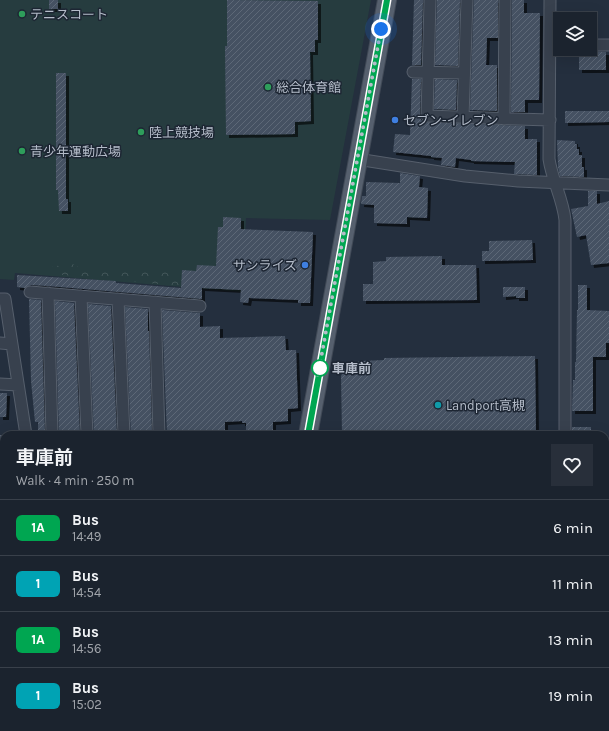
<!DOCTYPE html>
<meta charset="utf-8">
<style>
body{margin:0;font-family:Karla,"Noto Sans JP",sans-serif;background:#282f3a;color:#f1f3f6;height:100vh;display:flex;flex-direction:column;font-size:15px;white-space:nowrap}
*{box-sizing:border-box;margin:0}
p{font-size:13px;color:#a0a4aa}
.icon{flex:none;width:22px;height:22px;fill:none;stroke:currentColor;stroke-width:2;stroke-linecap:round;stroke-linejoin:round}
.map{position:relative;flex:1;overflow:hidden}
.drawer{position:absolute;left:0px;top:431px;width:609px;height:300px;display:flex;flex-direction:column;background:#1b232e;border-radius:12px 12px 0 0;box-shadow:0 4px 16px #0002,0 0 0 1px #39404a}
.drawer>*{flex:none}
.badge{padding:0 8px;border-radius:6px;font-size:14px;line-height:26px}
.controls{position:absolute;left:553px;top:12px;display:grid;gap:8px}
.controls a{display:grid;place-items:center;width:44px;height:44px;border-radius:0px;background:#1b232e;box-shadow:0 4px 16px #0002,0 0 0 1px #39404a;font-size:20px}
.you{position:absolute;width:20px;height:20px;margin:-10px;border:3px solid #fff;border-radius:50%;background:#1a73e8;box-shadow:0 0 0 6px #1a73e833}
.map>.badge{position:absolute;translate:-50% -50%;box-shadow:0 0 0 2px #fff}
.round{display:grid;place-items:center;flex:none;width:42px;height:42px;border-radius:0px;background:#282f3a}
.headline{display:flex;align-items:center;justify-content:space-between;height:68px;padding:0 16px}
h1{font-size:19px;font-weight:700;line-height:30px}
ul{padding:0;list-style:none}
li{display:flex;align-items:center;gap:12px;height:56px;padding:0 16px;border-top:1px solid #39404a}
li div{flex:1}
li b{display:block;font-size:15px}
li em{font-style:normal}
li .badge{min-width:44px;font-weight:700;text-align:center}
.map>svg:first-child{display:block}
</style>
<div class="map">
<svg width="609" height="731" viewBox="0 0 609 731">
<defs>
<pattern id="forest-crowns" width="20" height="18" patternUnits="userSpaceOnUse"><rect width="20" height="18" fill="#263c3f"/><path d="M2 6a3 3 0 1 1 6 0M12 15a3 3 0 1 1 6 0" fill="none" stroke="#435659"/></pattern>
<pattern id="building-hatch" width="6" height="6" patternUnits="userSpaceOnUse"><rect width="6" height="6" fill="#455162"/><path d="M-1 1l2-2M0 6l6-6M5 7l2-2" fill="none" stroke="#5d6877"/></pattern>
<filter id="shadow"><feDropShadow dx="3" dy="3" stdDeviation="0" flood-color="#0009"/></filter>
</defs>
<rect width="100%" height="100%" fill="#242f3e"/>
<path fill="#263c3f" d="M0,0H371L330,220L246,218L242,292L15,273L14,280L0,279Z"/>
<path fill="url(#forest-crowns)" d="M67,261L80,268L92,271H180V286L52,274V267L62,265Z"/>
<path fill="url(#building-hatch)" filter="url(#shadow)" d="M49,0H58V9H49Z
M227,0L318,1V40H315V52H310L311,121L295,122V134L226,135L225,46H227Z
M414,0H423L421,65H412Z
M437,0H460L458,66L435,65Z
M474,0H498V38H487L486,65H497V111L470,110Z
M512,0H524V13H540L539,100H525V112H511Z
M579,51L606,52V70H579Z
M56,73H66V199H68V211H59L58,190H56Z
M412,79H421L420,116L421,120L424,122L525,126V139H537V175L514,174L515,162L471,161V160L456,158L455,167L441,165L442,158L431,157V156L393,152L395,134L410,135Z
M435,79L457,80L456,110L434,109Z
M565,111H609V122L565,123Z
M557,140L575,141V144H577V149H579V155H582V167H584V177L560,176L558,167Z
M400,173L420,176L419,187L428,188L427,218L407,217V224L374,223V205L361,204L362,196H366V182L400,183Z
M588,191H597V204L609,201V263L591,265L586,235L577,237L571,209L588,206Z
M223,217L241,218V229L313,232L310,303H298V300L249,298L248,303L240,302L241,290L202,288V299L48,286L31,285L25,288L17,287V275L116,281V283L181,288L182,270L196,271L197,265L216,266L218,227H223Z
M532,240L533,260L482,261V251H489V241Z
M442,256V265H476L477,300L363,301V284H373V262L386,261V257Z
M578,285H587V310L609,311V343H606V357H593V411H572L573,380H575V362H576L577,310H578Z
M503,287H525V298H516V296L503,297Z
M29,299L41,300L45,434H38V422H35L31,381Z
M55,301L74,303L80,435H59Z
M88,304L111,306L117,435H94Z
M125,307L148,309V331H149L152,432H141V435H131Z
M162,310L200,313V327L220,326V338L285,336L286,350H296L298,408L288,409V421L273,422V435H246V423H242V421L225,422V435H167Z
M535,356L536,435H342L341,376L345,368L352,363L362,361L384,360V358Z
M0,393H7L6,417H0Z
M572,427H591V435H572Z"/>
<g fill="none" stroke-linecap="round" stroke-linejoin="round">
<g stroke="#565f6c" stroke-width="13">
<path id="street" d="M430,0L427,116L550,120
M550,0L549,159C552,180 563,199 565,220V435
M590,45H609
M413,72L464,73
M463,117L467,0
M504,119L505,0
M357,159L465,176L518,181L609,185
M30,292L200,306
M48,293L52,435
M81,296L87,435
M0,299H5L26,435
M118,299L124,435
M155,302L159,435
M0,343L12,344
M0,384L18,385
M0,496H4
M0,539L4,540
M605,583L609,579
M605,613L609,625
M428,731L433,727"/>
</g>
<g stroke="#565f6c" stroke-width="18">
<path id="secondary" d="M0,444H4"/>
</g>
<g stroke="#414a57" stroke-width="20">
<path id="primary" d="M308,435L387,0
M251,731L252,727"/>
</g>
<use href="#street" stroke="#38414e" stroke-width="11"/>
<use href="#secondary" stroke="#465061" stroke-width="16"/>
<use href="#primary" stroke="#56606e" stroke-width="18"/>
</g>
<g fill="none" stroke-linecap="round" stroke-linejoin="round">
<g stroke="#fff" stroke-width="9">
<path id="line" d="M308,435L387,0"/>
</g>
<use href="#line" stroke="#00a651" stroke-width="6"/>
<path stroke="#b4bcc9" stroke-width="4" stroke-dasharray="0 7.2" d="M320,368L318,375L381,29"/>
</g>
<g fill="#2e9e5b" stroke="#1d2633" stroke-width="1.5">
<circle cx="22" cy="14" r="4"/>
<circle cx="268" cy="87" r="4"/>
<circle cx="141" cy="132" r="4"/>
<circle cx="22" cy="151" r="4"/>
</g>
<g fill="#3f7fe0" stroke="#1d2633" stroke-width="1.5">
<circle cx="395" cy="120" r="4"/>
<circle cx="305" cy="265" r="4"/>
</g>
<circle fill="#fff" stroke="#00a651" stroke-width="2" cx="320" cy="368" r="8"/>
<circle fill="#0f9aa8" stroke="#1d2633" stroke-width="1.5" cx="438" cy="405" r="4"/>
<g text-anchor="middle" stroke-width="3" stroke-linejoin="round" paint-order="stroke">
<g font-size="13" fill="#b4bcc9" stroke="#1d2633" text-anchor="start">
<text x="30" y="19">テニスコート</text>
<text x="276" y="92">総合体育館</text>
<text x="403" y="125">セブン-イレブン</text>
<text x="149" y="137">陸上競技場</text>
<text x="30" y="156">青少年運動広場</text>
<text x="297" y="270" text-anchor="end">サンライズ</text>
<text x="446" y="410">Landport高槻</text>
</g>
<g font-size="13" font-weight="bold" fill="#b4bcc9" stroke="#1d2633" text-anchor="start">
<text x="332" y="373">車庫前</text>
</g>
</g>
</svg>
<div class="controls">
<a><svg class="icon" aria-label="layers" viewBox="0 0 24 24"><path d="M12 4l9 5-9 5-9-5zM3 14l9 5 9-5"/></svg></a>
</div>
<div class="you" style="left:381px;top:29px"></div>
<section class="drawer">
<div class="headline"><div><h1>車庫前</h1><p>Walk · 4 min · 250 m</p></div><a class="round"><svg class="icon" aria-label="heart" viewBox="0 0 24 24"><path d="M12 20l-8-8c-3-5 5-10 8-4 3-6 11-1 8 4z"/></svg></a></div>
<ul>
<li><span class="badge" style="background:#00a651;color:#fff">1A</span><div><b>Bus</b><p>14:49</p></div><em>6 min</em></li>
<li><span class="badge" style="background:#00a3b4;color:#fff">1</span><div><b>Bus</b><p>14:54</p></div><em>11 min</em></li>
<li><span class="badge" style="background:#00a651;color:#fff">1A</span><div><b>Bus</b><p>14:56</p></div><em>13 min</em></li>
<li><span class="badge" style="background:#00a3b4;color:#fff">1</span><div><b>Bus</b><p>15:02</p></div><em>19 min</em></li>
</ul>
</section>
</div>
